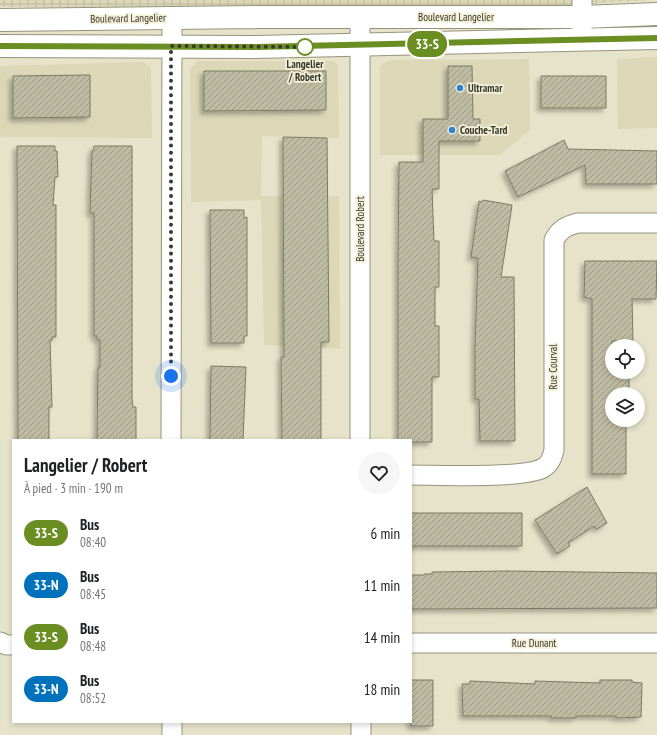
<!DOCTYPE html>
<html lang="fr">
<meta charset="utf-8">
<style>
body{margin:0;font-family:"PT Sans Narrow",sans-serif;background:#f6f6f6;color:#202124;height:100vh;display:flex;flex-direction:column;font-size:15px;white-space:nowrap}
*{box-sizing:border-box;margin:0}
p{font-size:13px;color:#757577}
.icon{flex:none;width:22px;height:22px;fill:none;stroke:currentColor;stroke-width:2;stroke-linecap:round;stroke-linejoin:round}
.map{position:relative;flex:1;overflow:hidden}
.side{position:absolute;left:12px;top:439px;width:400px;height:284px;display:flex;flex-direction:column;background:#fff;border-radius:0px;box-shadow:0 2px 6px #0003}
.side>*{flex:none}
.badge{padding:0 8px;border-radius:13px;font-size:14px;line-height:26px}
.buttons{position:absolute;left:605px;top:339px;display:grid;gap:8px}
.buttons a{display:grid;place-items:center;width:40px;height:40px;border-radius:50%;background:#fff;box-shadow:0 2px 6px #0003;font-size:20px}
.you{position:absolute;width:20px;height:20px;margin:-10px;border:3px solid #fff;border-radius:50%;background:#1a73e8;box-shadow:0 0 0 6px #1a73e833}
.map>.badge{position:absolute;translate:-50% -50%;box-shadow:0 0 0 2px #fff}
.round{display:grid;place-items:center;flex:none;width:42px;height:42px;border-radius:21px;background:#f6f6f6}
.head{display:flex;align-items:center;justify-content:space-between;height:68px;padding:0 12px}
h1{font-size:19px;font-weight:600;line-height:30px}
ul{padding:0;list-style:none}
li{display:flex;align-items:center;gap:12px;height:52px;padding:0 12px}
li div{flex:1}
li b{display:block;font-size:15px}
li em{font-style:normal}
li .badge{min-width:44px;font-weight:700;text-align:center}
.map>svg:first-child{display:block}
</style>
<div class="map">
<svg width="657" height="735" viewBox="0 0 657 735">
<defs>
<pattern id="industrial-grid" width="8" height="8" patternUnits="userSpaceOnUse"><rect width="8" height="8" fill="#dcd7b7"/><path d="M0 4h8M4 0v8" fill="none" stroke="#beb99e"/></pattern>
<pattern id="building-hatch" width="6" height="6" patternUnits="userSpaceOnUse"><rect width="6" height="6" fill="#bfbba3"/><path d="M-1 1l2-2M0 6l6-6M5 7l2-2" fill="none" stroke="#9c9985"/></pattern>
<filter id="shadow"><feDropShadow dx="-3.5" dy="3.5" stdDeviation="2" flood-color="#0004"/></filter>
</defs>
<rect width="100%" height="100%" fill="#e7e3ca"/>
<path fill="#dcd7b7" d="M657,57V128L618,129L617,59Z
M529,59L530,130L500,155H380V67L383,63L391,60Z
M198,61H334L338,65L339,138L262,136L261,196H339L340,349L264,345L261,200L191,202L190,69Z
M144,62L151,68L152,138L0,137V67L2,66Z"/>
<path fill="url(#industrial-grid)" d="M0,0H655L519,8L0,7Z"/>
<path fill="url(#building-hatch)" stroke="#7d7a63" filter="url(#shadow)" d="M448,66H472L473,119H480V141H439V189H432L434,241H439V287H435V326H439V377H432V442H411V440H398V263L399,162H423V119H448Z
M204,71H326V110L204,111Z
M90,75V117L13,118V76Z
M541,76H606V108H541Z
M283,137L327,138L329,342H321V440H282L281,357H284Z
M564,140L568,149L657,151V184H586L585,165L518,197L505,171Z
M17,146H55V151H57L58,177H55L53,205H56V337H52V340H50L52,407H49V440H18Z
M94,146H132V399L133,407H136V440H97L98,367H100V340H97V336H94V213H90L92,151L94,150Z
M483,200L512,205L501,277H514L515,441H480L479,399H475V345L478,258L471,257L479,201L482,202Z
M210,210H244V218L247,217V336H244V343H211Z
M585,261H657L656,299H632L633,340L612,341V372H629V394H612V421H626V474H592V299L584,297Z
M211,366L246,367L243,440H210Z
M587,487L607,523L597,529L594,526L568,543L570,546L557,554L535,520Z
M411,513H522V546H411Z
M508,571L657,573V608L411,609V575H424V574H432V572Z
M411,680H433V726H411Z
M600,680H632V682L642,683L641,717L616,718V716H576V718H551V716H463L462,684H470V681L535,684V681L600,683Z"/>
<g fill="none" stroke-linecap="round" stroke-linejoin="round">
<g stroke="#97947c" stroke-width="21">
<path id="minor" d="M582,0V31
M360,17V440
M171,440L172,18
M411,475C438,475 523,479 543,468C550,464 552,458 554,450V240C560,229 566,226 578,223H657
M0,642L6,645H13
M411,643H657
M172,722V735
M361,735V722"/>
</g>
<g stroke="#97947c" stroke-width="24">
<path id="major" d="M0,20L256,17H582L657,14
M0,46L256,47L657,38"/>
</g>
<use href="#minor" stroke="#fff" stroke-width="19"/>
<use href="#major" stroke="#fff" stroke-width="22"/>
</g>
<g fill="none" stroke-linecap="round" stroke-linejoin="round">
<g stroke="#fff" stroke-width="9">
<path id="line" d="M0,46L256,47L657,38"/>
</g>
<use href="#line" stroke="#6b8e23" stroke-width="6"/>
<path stroke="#39382e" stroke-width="4" stroke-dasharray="0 7.2" d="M171,376V46L305,47"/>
</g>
<circle fill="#fff" stroke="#6b8e23" stroke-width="2" cx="305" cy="47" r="8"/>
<g fill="#2d83d2" stroke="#f4f0d7" stroke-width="1.5">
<circle cx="460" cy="88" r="4"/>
<circle cx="452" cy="130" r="4"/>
</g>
<g text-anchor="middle" stroke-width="3.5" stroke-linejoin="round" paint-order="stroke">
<g font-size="11" fill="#39382e" stroke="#f4f0d7">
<text x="456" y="21">Boulevard Langelier</text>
<text transform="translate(128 18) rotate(-1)" y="4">Boulevard Langelier</text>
<text transform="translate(360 229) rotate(-90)" y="4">Boulevard Robert</text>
<text transform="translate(553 367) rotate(-90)" y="4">Rue Courval</text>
<text x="534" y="647">Rue Dunant</text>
</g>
<g font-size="11" font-weight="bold" fill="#39382e" stroke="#f4f0d7">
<text x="305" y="68">Langelier<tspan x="305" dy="13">/ Robert</tspan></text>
</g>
<g font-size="11" font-weight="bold" fill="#39382e" stroke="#f4f0d7" text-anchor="start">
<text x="468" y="92">Ultramar</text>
<text x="460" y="134">Couche-Tard</text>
</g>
</g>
</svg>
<div class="buttons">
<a><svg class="icon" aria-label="locate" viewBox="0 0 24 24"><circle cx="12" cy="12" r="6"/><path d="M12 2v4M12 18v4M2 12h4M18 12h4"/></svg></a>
<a><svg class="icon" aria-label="layers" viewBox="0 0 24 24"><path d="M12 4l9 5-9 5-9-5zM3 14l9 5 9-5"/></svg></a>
</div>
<div class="you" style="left:171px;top:376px"></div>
<b class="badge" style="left:427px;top:44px;background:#6b8e23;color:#fff">33-S</b>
<section class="side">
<div class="head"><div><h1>Langelier / Robert</h1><p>À pied · 3 min · 190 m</p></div><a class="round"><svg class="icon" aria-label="heart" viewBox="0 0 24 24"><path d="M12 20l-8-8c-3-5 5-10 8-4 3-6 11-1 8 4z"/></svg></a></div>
<ul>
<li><span class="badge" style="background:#6b8e23;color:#fff">33-S</span><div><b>Bus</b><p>08:40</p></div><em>6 min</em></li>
<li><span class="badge" style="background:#0072bc;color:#fff">33-N</span><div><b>Bus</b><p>08:45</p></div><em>11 min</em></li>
<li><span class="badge" style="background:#6b8e23;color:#fff">33-S</span><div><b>Bus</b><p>08:48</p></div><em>14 min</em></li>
<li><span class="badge" style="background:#0072bc;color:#fff">33-N</span><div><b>Bus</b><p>08:52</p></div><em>18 min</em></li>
</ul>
</section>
</div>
